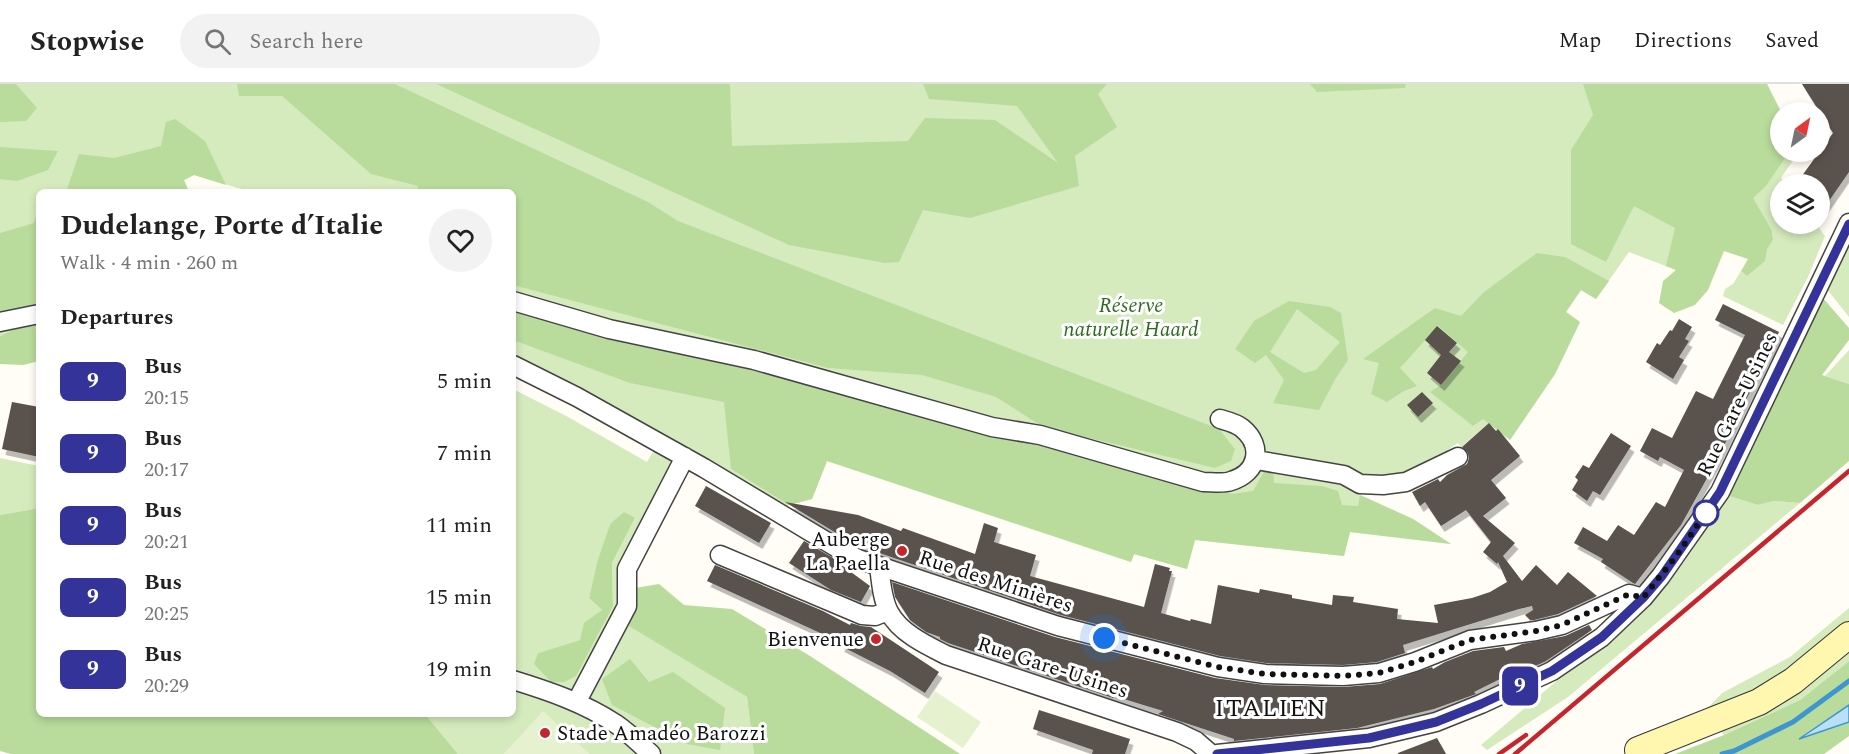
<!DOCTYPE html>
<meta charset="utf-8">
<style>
body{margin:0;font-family:Spectral,serif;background:#f2f2f2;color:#222;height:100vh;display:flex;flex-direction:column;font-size:22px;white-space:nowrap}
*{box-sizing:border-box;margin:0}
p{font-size:20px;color:#767676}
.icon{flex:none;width:33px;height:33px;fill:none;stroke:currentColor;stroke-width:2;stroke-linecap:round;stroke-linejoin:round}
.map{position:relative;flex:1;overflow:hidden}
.drawer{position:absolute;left:36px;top:105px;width:480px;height:528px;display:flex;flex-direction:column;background:#fff;border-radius:9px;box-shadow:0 3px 9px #0003}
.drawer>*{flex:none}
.badge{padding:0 12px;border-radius:9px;font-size:21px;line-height:39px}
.needle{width:39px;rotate:33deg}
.tools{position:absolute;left:1770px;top:18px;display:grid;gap:12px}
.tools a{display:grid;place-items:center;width:60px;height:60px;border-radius:50%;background:#fff;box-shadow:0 3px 9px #0003;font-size:30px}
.you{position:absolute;width:30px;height:30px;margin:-15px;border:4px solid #fff;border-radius:50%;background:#1a73e8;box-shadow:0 0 0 9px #1a73e833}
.map>.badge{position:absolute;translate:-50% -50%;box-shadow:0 0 0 3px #fff}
h2{padding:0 24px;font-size:22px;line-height:54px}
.round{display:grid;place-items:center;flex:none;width:63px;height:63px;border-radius:32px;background:#f2f2f2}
.head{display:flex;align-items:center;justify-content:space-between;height:102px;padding:0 24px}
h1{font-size:28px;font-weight:700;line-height:45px}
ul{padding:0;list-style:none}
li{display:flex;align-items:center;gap:18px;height:72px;padding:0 24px}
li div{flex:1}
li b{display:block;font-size:22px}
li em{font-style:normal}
li .badge{min-width:66px;font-weight:700;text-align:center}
header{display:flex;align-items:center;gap:36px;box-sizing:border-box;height:84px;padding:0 30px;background:#fff;border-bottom:2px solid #e0e0e0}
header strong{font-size:28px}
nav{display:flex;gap:33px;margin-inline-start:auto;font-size:21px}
.search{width:420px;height:54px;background:#f2f2f2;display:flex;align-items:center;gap:15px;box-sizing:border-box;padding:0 21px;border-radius:33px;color:#767676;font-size:22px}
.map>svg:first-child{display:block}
</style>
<header>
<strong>Stopwise</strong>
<div class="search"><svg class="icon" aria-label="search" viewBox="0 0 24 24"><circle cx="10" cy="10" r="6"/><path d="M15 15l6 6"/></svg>Search here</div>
<nav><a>Map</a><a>Directions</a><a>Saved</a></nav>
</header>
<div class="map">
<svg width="1849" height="670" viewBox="0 0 1849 670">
<defs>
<filter id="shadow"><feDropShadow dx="3.5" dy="6" stdDeviation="0" flood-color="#0004"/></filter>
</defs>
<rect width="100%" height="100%" fill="#fffdf5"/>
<path fill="#d5ebbd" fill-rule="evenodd" d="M0,0H1767L1781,28L1780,68H1795L1794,75L1781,94L1786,100H1780V140H1816L1825,152L1808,193L1783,241L1723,212L1725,205L1733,200L1741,187L1747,192L1773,156L1772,147L1676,186L1629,168L1596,215L1581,206L1566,228L1580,238L1555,290L1510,356L1489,339L1461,363L1458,359C1419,386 1407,391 1359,392L1360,411L1413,435L1451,460L1350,448L1344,472L1195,456L1187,485L1134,470L1131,478L827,377L812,415L789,421L781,432L704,384L687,388L672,420L635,493V504L629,541L747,613L754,670H589L543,628L504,670H458L425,630H513V579L515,577L513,566V305L568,333L647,378L658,359L513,281V108H252L194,91L184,96L189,108H39V238L18,243L0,252ZM635,434L612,479L613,522L551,598L538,569L580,556L602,526L589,514L597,478L610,440Z
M1849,159V233L1826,204Z
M1849,266V300L1825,292Z
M0,374L39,382V424L0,431Z
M1729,412L1758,421L1774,417L1800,419L1568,613L1487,666L1481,661L1559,595L1612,558L1652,519L1685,477Z
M1849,524V577L1800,616L1724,651L1704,628L1722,609L1790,573Z"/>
<path fill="#b9dc9c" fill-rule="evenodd" d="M0,0H16L37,24L26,37L0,38Z
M237,0H395L648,118L678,137L1219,345L1235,365L1231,377L1215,384L1043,343L996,313L922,291L828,284L513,201V108H417L418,102L371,90L282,12H239Z
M436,0H730L732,62L908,57L925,34L995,36L1058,79L1017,22L929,15L923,0H1107L1098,10L1117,43L1075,72L1079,102L970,134L923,126L899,178L885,179L789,161Z
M1310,0H1406L1405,4L1317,8Z
M1583,0H1767L1781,28L1780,68H1789L1766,102L1753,114L1772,147L1773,156L1767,165L1765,177L1747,192L1741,187L1748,175L1724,167L1708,206L1695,221L1674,229L1659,219L1663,197L1676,186L1666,182L1675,144L1634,122L1606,178L1571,160V66L1593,31Z
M175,35L205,57L226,101L194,91L184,96L189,108H66L79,70L114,74L161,62L166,38Z
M0,63L58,67L48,86L17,97L0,95Z
M39,123V220L0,228V149L34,139Z
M1537,169L1565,173L1609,197L1596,215L1581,206L1566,228L1580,238L1555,290L1510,356L1483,335L1473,342L1430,308L1441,301L1468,268L1438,242L1400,284L1417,302L1404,307L1387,318L1371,310L1379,279L1363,275L1435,224L1461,232L1484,208Z
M1822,213L1849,244V256L1822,291L1849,300V377L1800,419L1774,417L1758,421L1729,412Z
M1289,217L1330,223L1341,229L1348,276L1336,294L1319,326L1273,319L1284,296L1266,271L1255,279L1235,265L1254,237ZM1297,225L1340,258L1316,286L1304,289L1270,268Z
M513,225L1233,410L1253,407L1267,382L1273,383L1274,399L1322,402L1338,407L1342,421L1358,422L1360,411L1413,435L1451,460L1350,448L1344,472L1195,456L1187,485L1134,470L1131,478L827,377L812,415L789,421L731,385L724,318L630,299L513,256Z
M39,238V277L23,281L0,280V252L18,243Z
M39,424V630H425L458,670H11L0,667V431Z
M624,428L635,434L612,479L613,522L576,592L564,598H551L534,580L538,569L580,556L584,539L602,526L589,514L597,478L610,440Z
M659,500L684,521L732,525L810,572L960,670H754L747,613L629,542L635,504Z
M630,575L649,598L673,588L725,624L720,666L687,660L612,621L602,595Z
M1849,577V621L1802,653L1849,638V652L1824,670H1675L1724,651L1800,616Z"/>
<path fill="#e6f2cf" d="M935,607L981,638L963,664L917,633Z
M543,627L589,670H504Z"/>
<path fill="#b9e0f7" stroke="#3f96cf" stroke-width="1.5" d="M1849,621V638L1799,655Z"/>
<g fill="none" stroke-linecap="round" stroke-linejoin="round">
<path stroke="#3f96cf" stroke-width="5" d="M1722,670L1734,667L1793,638L1849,597"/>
</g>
<path fill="#5a524d" filter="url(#shadow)" d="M1802,0H1849V88L1820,130V100H1796L1833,49Z
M1723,220L1779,248L1716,378L1681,441L1635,500L1633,499L1601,478L1603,475L1574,459L1583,443L1607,457L1618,441L1634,451L1656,418L1665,423L1684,386L1660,373L1658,377L1640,367L1652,344L1672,354L1696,307L1713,315L1745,251L1715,236Z
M1679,235L1692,243L1685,255L1689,257L1679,273L1684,276L1673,295L1646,278L1657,259L1660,261L1670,246L1672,247Z
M1437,242L1457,259L1449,268L1461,277L1441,301L1427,289L1441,271L1425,256Z
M1422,308L1433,319L1418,333L1407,321Z
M12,318L39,323V373L2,365Z
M1489,339L1496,347L1498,345L1520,372L1491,396L1506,414L1483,432L1515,459L1503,472L1522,497L1536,481L1557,501L1568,488L1597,512L1558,530L1534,536H1530L1525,531L1533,526L1532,522L1519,525L1403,561L1405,569L1377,578L1343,581L1266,579L1220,572L1061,531L856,461L785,418L858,431L901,447L903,444L975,470L984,439L998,444L994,458L1036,471L1030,492L1144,523L1155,480L1170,484L1169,487H1172L1161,529L1190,537L1191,535L1211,540L1218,501L1259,509L1260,505L1292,511V514L1332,521L1333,511L1354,513L1353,518L1398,525L1397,535L1438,539L1434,521L1472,514L1490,508L1507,498L1498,478L1497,480L1483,468L1491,458L1466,426L1441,442L1425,418L1420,422L1412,408L1438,395L1440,398L1447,391L1467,380L1469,374L1468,369L1462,363Z
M1611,349L1631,362L1600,411L1593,407L1587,417L1572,406L1578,396L1575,393L1583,381L1589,384Z
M706,402L771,439L759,459L695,422Z
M804,457L840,478V480L870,502L861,518L831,506L789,479Z
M715,481L823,527L850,541L851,539L861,542L871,543L939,588L925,609L890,587L841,562L842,559L707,497Z
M892,498L1055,553L1215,594L1265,601L1343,603L1380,600L1432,583L1433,585L1445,578L1473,567L1504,563L1506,567L1522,560L1565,552L1589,541L1592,546L1546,577L1512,593L1510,590L1474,608L1476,610L1434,625L1357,644L1234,657V655L1222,651L1158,630L1163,627L1114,612L1113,614L948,559L940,555V553L926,548L910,536L895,513Z
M1039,626L1130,655L1125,670H1092L1093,666L1033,645Z
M1437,654L1446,670H1398V669Z"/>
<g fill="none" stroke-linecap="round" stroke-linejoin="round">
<g stroke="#444" stroke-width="21">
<path id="street" d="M513,217L609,245L754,276L992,343L1040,351L1203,398C1212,398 1223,400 1231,397C1258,389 1264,362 1242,344C1236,339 1227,337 1220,335
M0,238L39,230
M513,281L577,313L704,384L839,465L858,475L1058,542L1218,583L1265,590L1343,592L1379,589L1415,578L1470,556L1536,547L1562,541L1629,510L1643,514
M1256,376L1344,391L1360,400L1383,401L1406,398L1458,373
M720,471L862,531L875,532L888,527
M879,482C881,497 882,515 889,528C900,549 926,561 946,571L1177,648L1196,657L1211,670
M513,596C549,607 584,619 616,640C628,648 640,660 651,670
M577,617L627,522V485L685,373
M1217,670L1369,654L1436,638L1481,620L1552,587L1602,553L1643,514L1661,492L1720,408L1849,139"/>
</g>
<g stroke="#333" stroke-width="28">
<path id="secondary" d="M1638,666L1759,618L1793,597L1849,551"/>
</g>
<use href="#street" stroke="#fff" stroke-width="18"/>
<use href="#secondary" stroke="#fff6b0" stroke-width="26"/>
<path stroke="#c4262e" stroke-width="4.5" d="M1499,670L1526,651
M1515,670L1849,387"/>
</g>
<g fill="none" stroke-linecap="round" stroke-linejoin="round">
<g stroke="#fff" stroke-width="14">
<path id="line" d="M1217,670L1369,654L1436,638L1481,620L1552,587L1602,553L1643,514L1662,492L1720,408L1849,140"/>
</g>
<use href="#line" stroke="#339" stroke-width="9"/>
<path stroke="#111" stroke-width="6" stroke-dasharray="0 10.8" d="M1104,554L1218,583L1265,590L1343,592L1379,589L1415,578L1470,556L1536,547L1562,541L1629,510L1643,514L1677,471L1709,424L1706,429"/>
</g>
<circle fill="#fff" stroke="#339" stroke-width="3" cx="1706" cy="429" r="12"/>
<g fill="#c4262e" stroke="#fff" stroke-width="2">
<circle cx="902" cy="467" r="6"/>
<circle cx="876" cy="555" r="6"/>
<circle cx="545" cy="649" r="6"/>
</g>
<g text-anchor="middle" stroke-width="6" stroke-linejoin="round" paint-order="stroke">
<g font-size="21" font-style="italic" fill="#2f6b1f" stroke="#fff">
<text x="1131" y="228">Réserve<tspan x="1131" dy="24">naturelle Haard</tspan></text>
</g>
<g font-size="21" fill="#111" stroke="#fff">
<text transform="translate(1737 320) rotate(-64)" y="7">Rue Gare-Usines</text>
<text transform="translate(996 497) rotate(18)" y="7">Rue des Minières</text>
<text transform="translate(1053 583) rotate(18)" y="7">Rue Gare-Usines</text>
</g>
<g font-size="21" fill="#111" stroke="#fff" text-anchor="end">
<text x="890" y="462">Auberge<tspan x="890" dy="24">La Paella</tspan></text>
<text x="864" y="562">Bienvenue</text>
<text x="557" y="656" text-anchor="start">Stade Amadéo Barozzi</text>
</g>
<g font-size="24" letter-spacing="1.5" fill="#111" stroke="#fff">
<text x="1271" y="632">ITALIEN</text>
</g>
</g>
</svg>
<div class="tools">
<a><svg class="needle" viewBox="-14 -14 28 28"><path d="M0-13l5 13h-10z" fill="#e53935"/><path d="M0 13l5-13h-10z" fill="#767676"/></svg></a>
<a><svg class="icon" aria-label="layers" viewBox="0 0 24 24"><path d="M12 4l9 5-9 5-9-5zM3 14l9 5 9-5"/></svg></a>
</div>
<div class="you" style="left:1104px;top:554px"></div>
<b class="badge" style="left:1520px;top:602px;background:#339;color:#fff">9</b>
<section class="drawer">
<div class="head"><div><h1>Dudelange, Porte d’Italie</h1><p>Walk · 4 min · 260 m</p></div><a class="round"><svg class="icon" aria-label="heart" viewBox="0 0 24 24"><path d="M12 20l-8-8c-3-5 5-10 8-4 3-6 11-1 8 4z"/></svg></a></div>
<h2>Departures</h2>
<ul>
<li><span class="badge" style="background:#339;color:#fff">9</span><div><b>Bus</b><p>20:15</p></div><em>5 min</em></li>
<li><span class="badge" style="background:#339;color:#fff">9</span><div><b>Bus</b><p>20:17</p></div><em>7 min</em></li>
<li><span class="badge" style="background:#339;color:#fff">9</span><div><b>Bus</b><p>20:21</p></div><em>11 min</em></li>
<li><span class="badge" style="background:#339;color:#fff">9</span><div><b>Bus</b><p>20:25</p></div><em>15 min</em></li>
<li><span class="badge" style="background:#339;color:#fff">9</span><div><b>Bus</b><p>20:29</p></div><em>19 min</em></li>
</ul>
</section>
</div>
